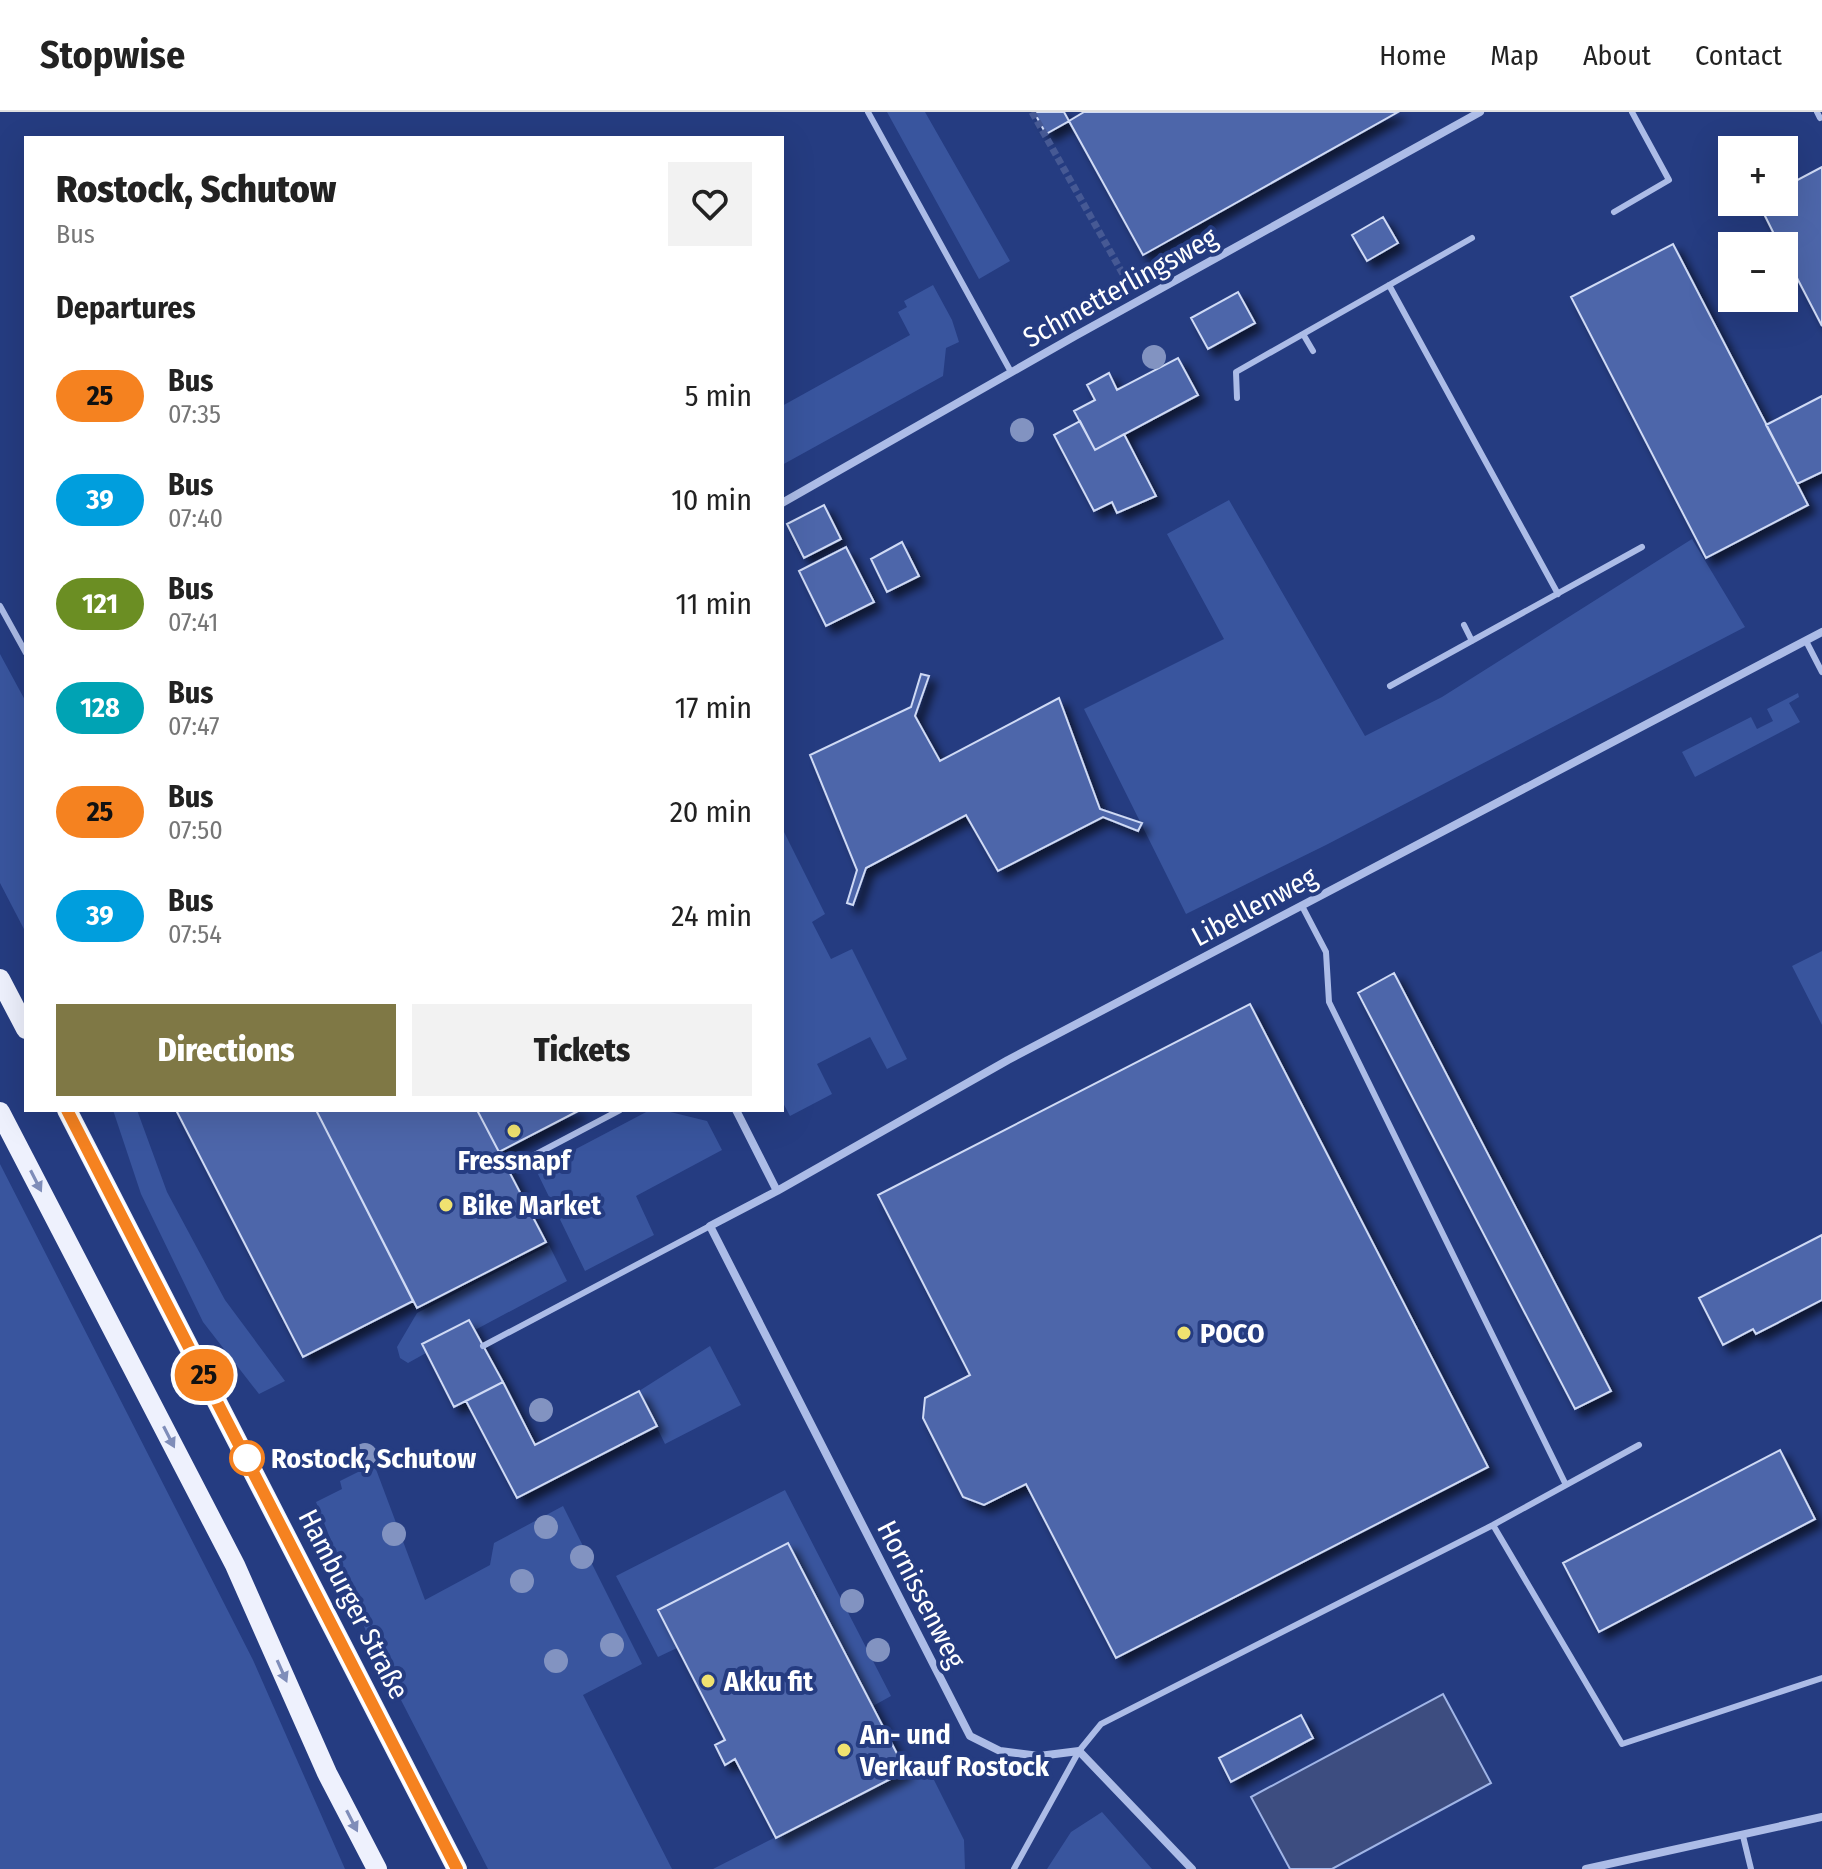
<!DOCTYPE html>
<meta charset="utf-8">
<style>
body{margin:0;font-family:"Fira Sans Condensed",sans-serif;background:#f2f2f2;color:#222;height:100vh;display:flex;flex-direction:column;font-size:30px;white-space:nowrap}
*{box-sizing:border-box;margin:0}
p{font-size:26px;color:#767676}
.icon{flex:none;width:44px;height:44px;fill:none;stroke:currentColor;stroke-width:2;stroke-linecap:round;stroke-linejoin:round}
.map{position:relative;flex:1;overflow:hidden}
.sheet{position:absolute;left:24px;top:24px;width:760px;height:976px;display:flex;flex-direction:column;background:#fff;border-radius:0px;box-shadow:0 8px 32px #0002}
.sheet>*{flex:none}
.badge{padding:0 16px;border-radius:26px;font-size:28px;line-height:52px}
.controls{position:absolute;left:1718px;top:24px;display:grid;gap:16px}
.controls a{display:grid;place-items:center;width:80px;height:80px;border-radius:0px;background:#fff;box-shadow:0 8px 32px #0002;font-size:40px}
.map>.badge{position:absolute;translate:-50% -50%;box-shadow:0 0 0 4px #fff}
h2{padding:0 32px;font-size:30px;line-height:72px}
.round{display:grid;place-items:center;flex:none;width:84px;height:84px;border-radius:0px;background:#f2f2f2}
.overview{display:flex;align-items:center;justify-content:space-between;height:136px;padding:0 32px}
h1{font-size:38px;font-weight:800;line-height:60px}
.action{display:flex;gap:16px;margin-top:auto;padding:16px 32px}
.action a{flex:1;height:92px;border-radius:0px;background:#7f7845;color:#fff;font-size:32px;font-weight:800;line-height:92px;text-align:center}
.action a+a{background:#f2f2f2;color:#222}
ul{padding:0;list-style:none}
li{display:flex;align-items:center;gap:24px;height:104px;padding:0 32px}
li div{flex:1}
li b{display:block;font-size:30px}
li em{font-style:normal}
li .badge{min-width:88px;font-weight:700;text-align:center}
header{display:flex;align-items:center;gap:48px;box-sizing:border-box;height:112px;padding:0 40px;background:#fff;border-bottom:2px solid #e0e0e0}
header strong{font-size:38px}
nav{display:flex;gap:44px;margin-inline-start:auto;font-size:28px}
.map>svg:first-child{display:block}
</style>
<header>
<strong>Stopwise</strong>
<nav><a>Home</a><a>Map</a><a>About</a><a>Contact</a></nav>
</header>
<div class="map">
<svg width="1822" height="1757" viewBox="0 0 1822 1757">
<defs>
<filter id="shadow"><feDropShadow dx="7" dy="7" stdDeviation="4" flood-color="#0009"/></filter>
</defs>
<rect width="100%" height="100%" fill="#253c81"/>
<path fill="#39559e" d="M887,0H925L1010,149L979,167Z
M933,173L952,208L959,230L946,236L943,264L782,353V294L910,223L898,200L907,195L904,189Z
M1229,388L1365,624L1442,585L1692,427L1745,515L1326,733L1186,802L1084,597L1224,527L1167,422Z
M0,542L26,590V821L0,771Z
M1798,581L1799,585L1789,591L1800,610L1695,665L1682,640L1751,605L1757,617L1773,609L1767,597Z
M782,716L825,802L812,810L831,847L852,837L907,947L887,957L870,925L817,952L832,982L790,1004L782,989Z
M1822,839V913L1792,854Z
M113,998H137L167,1080L225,1188L285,1269L259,1282L203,1210L141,1082Z
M650,998H662L707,1009L722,1038L636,1084L654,1123L585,1159L536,1058Z
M0,1052L253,1548L345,1757H0Z
M549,1133L567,1169L475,1218L468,1208L422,1232L426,1241L408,1251L400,1246L397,1235L417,1201Z
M710,1234L741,1293L665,1332L639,1279Z
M374,1352L425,1488L490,1453L494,1431L563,1394L642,1552L583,1583L672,1757H488L367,1522L316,1390L342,1377L340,1369Z
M785,1378L891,1584L873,1594L788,1431L658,1497L677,1536L658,1545L616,1464Z
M924,1648L964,1728L965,1757H713L906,1659Z
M1102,1700L1152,1757H1047L1071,1720Z"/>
<path fill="#3d4d80" stroke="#a0b5e7" stroke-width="2" d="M1443,1582L1491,1671L1332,1757H1290L1251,1685Z"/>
<path fill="#4d66aa" stroke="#cfdaf5" stroke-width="2" filter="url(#shadow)" d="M1034,0H1064L1069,9L1046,22Z
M1084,0H1398L1143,143L1069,9Z
M1822,55V214L1784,141V134H1780L1758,90H1784V75Z
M1383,105L1398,131L1367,149L1352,123Z
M1673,132L1808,393L1706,446L1571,185Z
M1238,180L1255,211L1208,237L1191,206Z
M1178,246L1198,283L1095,338L1074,299L1095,288L1087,273L1109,261L1117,278Z
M1822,284V360L1797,372L1766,313Z
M1080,309L1095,338L1124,322L1156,384L1117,401L1112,390L1094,399L1054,323Z
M824,393L841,427L804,446L787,412Z
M902,430L919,464L887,480L871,447Z
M846,435L874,490L826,514L799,459Z
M921,562L929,564L915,604L940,649L1059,586L1100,697L1142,711L1138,719L1103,705L998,759L966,703L866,756L853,793L847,791L857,758L810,643L911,595Z
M1394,861L1611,1279L1575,1297L1358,881Z
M1250,892L1488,1355L1116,1546L1026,1372L984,1393L963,1385L923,1306L925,1286L970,1263L878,1083Z
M176,998H316L413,1189L303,1245Z
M316,998H477L546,1130L417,1196Z
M477,998H580L499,1040Z
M1822,1123V1188L1756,1222L1753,1217L1723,1233L1699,1186Z
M469,1208L503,1270L454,1295L422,1232Z
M503,1270L535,1333L639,1279L657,1314L517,1386L466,1289Z
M1780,1338L1815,1407L1599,1520L1563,1451Z
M788,1431L906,1659L776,1726L735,1647L725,1653L715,1633L725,1628L658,1498Z
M1301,1603L1313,1626L1231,1670L1219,1646Z"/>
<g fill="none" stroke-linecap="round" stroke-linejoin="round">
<path stroke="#465994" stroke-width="7" stroke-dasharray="7 3.5" stroke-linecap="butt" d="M1032,0L1124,164"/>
<path stroke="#acbce7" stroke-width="6" d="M868,0L1011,260
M1817,0L1820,6
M1614,100L1669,68L1632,0
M1389,173L1558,482
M1303,222L1313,239
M1237,286L1236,260L1472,126
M0,494L26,541
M1464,513L1472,529
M1806,529L1822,560
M1390,574L1642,435
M1302,794L1326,840L1329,890L1566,1373
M508,1057L620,998
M483,1234L710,1114
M1493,1413L1622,1632L1822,1566
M1743,1724L1751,1757
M1014,1757L1079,1639L1101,1612L1493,1413L1639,1333"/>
<path stroke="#acbce7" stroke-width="8" d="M782,391L1075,224L1480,0
M736,998L777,1079
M1192,1757L1079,1639L1039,1644L1000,1639L970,1624L710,1114L777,1079L1008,948L1822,520
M1586,1757L1822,1705"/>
<path stroke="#eef1fd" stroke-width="20" d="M0,867L26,917
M67,998L457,1757
M0,1000L235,1453L327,1661L377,1757"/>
</g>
<g fill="#8293c1">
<circle cx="1154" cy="245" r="12"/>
<circle cx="1022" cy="318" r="12"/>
<circle cx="541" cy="1298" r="12"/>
<circle cx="365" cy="1343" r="12"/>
<circle cx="546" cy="1415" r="12"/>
<circle cx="394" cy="1422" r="12"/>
<circle cx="582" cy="1445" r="12"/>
<circle cx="522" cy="1469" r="12"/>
<circle cx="852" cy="1489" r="12"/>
<circle cx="612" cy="1533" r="12"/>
<circle cx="878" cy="1538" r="12"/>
<circle cx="556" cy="1549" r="12"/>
</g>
<defs><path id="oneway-solid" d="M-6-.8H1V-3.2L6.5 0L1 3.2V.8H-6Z" transform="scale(2)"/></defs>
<g fill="#7f8db9">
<use href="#oneway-solid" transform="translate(36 1069) rotate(63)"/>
<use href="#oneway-solid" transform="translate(169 1325) rotate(63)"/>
<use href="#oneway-solid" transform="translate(282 1559) rotate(66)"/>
<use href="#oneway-solid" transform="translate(352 1709) rotate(63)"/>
</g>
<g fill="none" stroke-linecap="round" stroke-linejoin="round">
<g stroke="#fff" stroke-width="18">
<path id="line" d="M67,998L457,1757"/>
</g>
<use href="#line" stroke="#f58220" stroke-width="12"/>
</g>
<g fill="#f0e270" stroke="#253c81" stroke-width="3">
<circle cx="514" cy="1019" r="8"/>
<circle cx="446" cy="1093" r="8"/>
<circle cx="1184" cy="1221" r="8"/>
<circle cx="708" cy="1569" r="8"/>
<circle cx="844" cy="1638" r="8"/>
</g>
<circle fill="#fff" stroke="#f58220" stroke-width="4" cx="247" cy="1346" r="16"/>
<g text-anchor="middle" stroke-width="8" stroke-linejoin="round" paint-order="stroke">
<g font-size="28" fill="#fff" stroke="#253c81">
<text transform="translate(1120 175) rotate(-29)" y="10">Schmetterlingsweg</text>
<text transform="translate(1254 794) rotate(-28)" y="10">Libellenweg</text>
<text transform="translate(922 1482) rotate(63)" y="10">Hornissenweg</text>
<text transform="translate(354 1492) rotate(63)" y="10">Hamburger Straße</text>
</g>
<g font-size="28" font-weight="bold" fill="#fff" stroke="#253c81" text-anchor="start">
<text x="514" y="1058" text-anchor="middle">Fressnapf</text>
<text x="462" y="1103">Bike Market</text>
<text x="1200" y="1231">POCO</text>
<text x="724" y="1579">Akku fit</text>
<text x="860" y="1632">An- und<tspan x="860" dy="32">Verkauf Rostock</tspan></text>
</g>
<g font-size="28" font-weight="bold" fill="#fff" stroke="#253c81" text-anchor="start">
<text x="271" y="1356">Rostock, Schutow</text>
</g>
</g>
</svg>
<div class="controls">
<a>+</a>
<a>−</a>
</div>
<b class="badge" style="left:204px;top:1263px;background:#f58220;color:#111">25</b>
<section class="sheet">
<div class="overview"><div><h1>Rostock, Schutow</h1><p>Bus</p></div><a class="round"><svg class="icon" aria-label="heart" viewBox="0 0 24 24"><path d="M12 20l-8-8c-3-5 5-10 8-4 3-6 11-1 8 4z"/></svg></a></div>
<h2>Departures</h2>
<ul>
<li><span class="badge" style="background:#f58220;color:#111">25</span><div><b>Bus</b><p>07:35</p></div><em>5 min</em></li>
<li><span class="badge" style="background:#009edd;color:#fff">39</span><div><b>Bus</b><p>07:40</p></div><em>10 min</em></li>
<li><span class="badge" style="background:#6b8e23;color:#fff">121</span><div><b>Bus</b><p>07:41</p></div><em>11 min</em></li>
<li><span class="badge" style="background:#00a3b4;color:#fff">128</span><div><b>Bus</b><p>07:47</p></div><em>17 min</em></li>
<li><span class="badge" style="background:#f58220;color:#111">25</span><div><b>Bus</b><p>07:50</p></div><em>20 min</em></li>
<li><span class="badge" style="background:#009edd;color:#fff">39</span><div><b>Bus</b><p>07:54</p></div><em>24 min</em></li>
</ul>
<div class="action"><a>Directions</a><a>Tickets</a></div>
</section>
</div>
